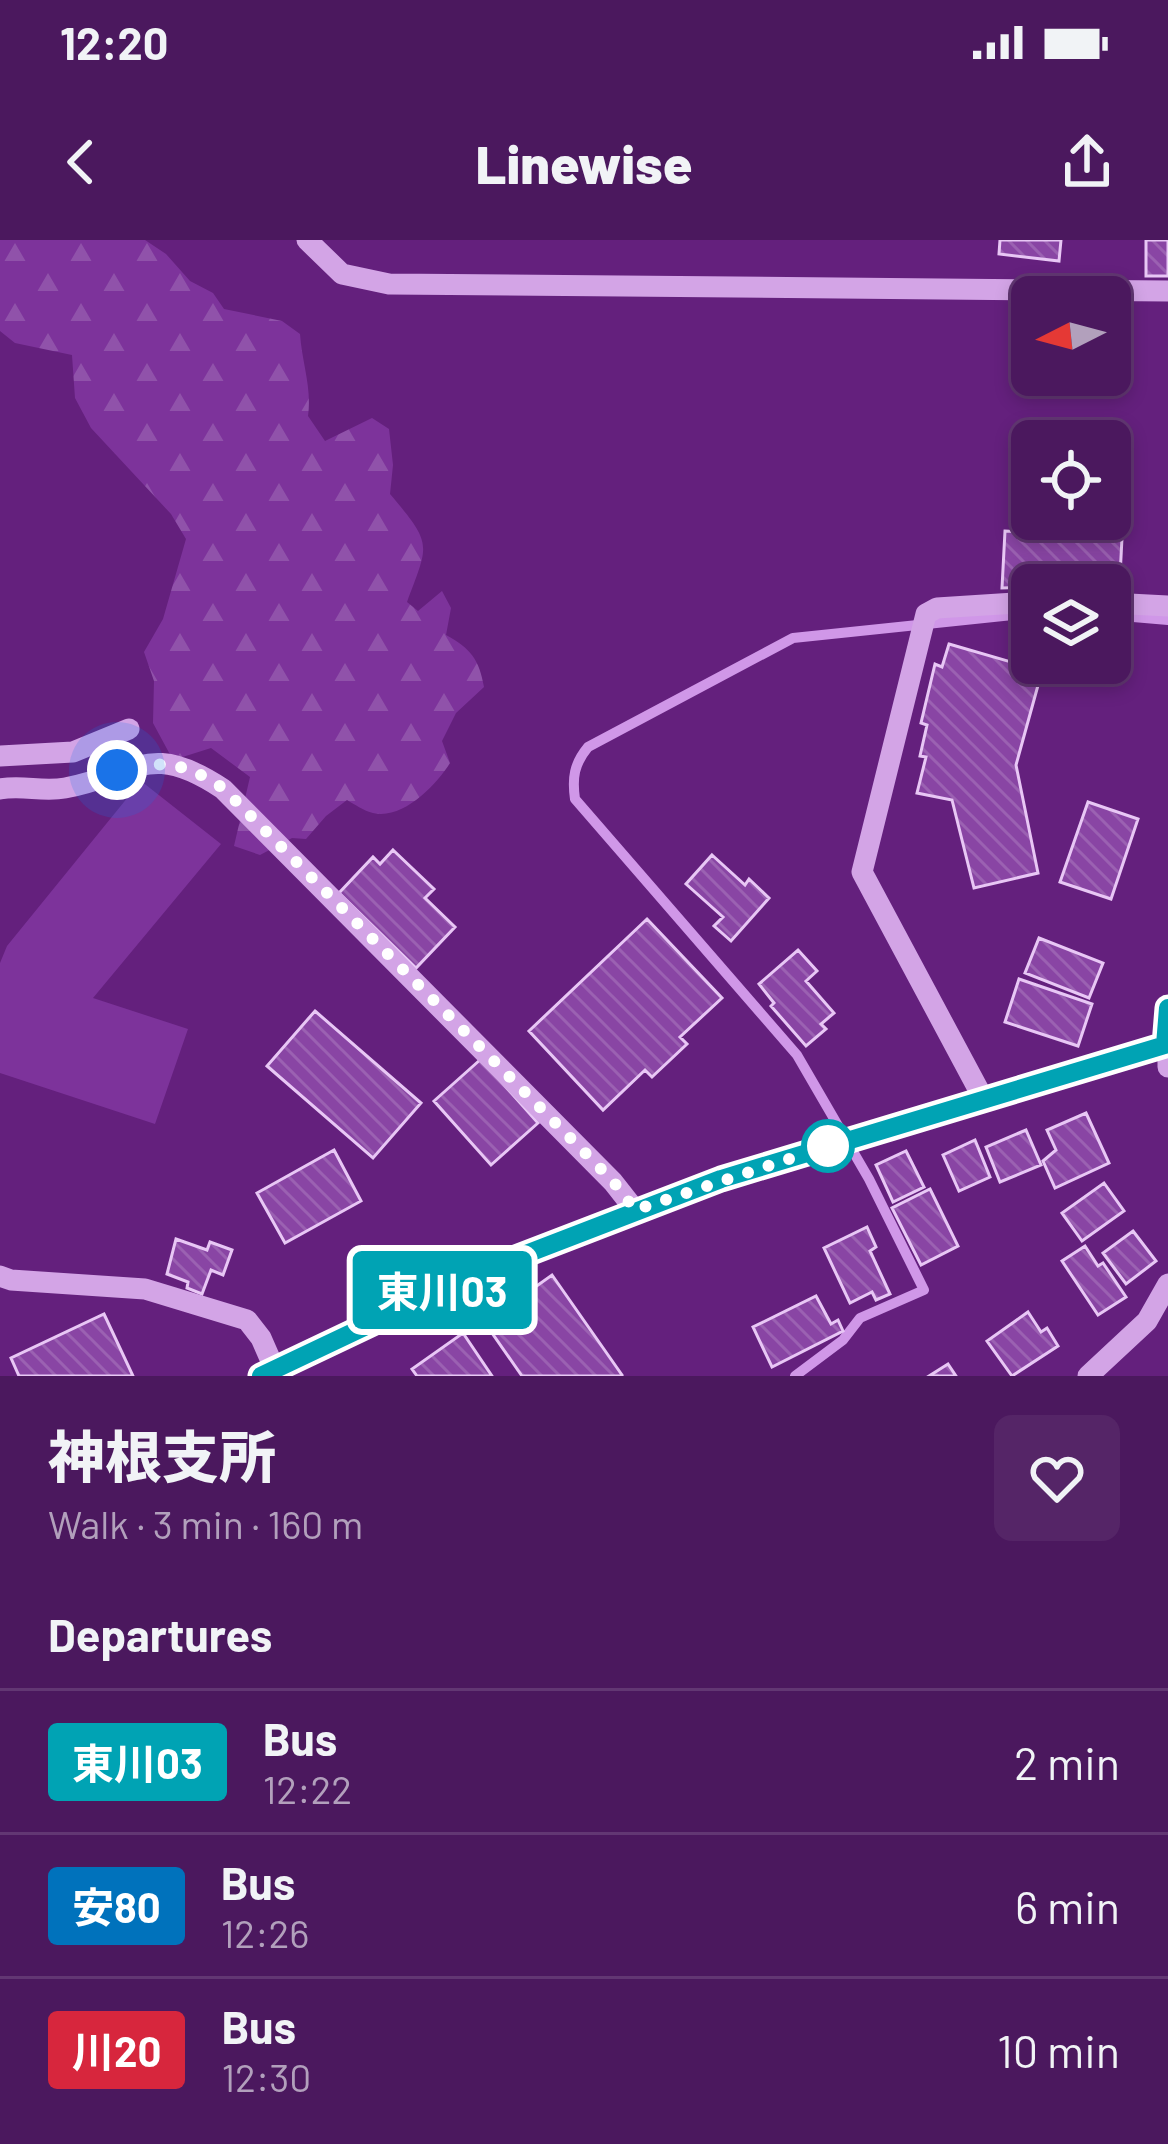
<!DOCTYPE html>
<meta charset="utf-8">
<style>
body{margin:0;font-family:Barlow,"Noto Sans JP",sans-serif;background:#552567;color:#f1f3f6;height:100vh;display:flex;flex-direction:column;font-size:45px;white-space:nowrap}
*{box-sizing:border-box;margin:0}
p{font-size:39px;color:#b2a0bc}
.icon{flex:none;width:66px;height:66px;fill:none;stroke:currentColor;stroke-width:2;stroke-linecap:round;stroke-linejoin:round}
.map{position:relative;height:1136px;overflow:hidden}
.panel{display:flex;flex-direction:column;background:#4b185e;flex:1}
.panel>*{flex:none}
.badge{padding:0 24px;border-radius:9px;font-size:42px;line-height:78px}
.needle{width:78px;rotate:264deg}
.controls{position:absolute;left:1011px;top:36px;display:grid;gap:24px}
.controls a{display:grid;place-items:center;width:120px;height:120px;border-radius:18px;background:#4b185e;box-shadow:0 6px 18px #0003,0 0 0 3px #623773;font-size:60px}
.you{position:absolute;width:60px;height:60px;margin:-30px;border:9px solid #fff;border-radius:50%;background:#1a73e8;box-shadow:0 0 0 18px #1a73e833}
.map>.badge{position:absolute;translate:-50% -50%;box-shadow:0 0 0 6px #fff}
h2{padding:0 48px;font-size:45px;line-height:108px}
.round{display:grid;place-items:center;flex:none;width:126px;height:126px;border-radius:18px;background:#552567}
.summary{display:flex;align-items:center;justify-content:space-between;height:204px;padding:0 48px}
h1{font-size:57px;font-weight:800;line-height:90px}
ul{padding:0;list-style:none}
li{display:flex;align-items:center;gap:36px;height:144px;padding:0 48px;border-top:3px solid #623773}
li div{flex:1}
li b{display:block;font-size:45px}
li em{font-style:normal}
li .badge{min-width:132px;font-weight:700;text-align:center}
.status{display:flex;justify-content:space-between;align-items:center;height:84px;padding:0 60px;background:#4b185e;direction:ltr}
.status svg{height:33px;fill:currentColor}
header{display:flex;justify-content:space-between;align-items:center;height:156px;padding:0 48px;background:#4b185e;font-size:54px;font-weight:800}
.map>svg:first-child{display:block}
</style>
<div class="status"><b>12:20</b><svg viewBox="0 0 49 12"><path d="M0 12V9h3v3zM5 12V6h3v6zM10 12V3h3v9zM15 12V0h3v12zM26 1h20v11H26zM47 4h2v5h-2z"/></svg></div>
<header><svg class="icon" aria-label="back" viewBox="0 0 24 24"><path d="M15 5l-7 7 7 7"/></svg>Linewise<svg class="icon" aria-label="share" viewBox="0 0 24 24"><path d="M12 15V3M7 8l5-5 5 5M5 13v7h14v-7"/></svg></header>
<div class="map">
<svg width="1168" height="1136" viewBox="0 0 1168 1136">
<defs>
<pattern id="forest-firs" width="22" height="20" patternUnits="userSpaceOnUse" patternTransform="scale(3)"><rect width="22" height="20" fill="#7d339b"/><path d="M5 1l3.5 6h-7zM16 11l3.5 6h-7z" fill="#9052aa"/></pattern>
<pattern id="building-back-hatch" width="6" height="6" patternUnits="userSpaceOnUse" patternTransform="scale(3)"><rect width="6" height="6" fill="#8945a4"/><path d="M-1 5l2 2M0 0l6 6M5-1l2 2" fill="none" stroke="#9b61b2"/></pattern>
</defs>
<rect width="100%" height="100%" fill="#64207d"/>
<path fill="url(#forest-firs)" d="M0,0H145L166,14L190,41L213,53L224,69L282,81L300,94C302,123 312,148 308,176L325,201L372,178L389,189L393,225L390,254C433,305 429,303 407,362L418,371L442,351L451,368L446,395C471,409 479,419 484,447L456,473L442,501L450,523C436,545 403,580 373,573C364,571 354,564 347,560L326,576L306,599L292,598L260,615L234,606L250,537L211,508L173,520L153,483L154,441L144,412L163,379L186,299L171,274L91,188L75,158L72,115L15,103L0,91Z"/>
<path fill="#7d339b" d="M141,541L221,604L93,758L188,789L155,884L0,833V723L7,706Z"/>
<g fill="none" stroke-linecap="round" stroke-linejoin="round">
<path stroke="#d097e8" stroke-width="10" d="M1110,375L1168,380
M795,1136L843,1100L860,1078L924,1050L869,939L797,815L575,559C572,538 574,524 588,507L793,398L1032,373"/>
</g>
<path fill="url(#building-back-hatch)" stroke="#e8c7f5" stroke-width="3" d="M1000,0H1061L1059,21L999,14Z
M1146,0H1168V36H1146Z
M1005,291L1122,298L1119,355H1110V345L1002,348Z
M949,404L1042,431L1016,525L1038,633L974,648L952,560L917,553L926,517L920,516L927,485L921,483L935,424L942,427Z
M1088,562L1138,579L1111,659L1060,642Z
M393,610L434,649L425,658L455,687L416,728L339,653L373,617L380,624Z
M712,615L745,645L749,639L769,658L731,701L714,686L723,677L686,644Z
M647,679L722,758L680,797L687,804L652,837L645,830L603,870L529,791Z
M1039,698L1103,723L1089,758L1025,733Z
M798,710L817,731L806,741L834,773L821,784L826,789L806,806L771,766L774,763L759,744Z
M1019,739L1092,764L1078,806L1005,782Z
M315,771L421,863L373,918L267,826Z
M481,819L538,883L491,925L434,861Z
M1086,873L1109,923L1055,948L1043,921L1056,910L1047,890Z
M1026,890L1041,925L1000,942L986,907Z
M975,900L990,937L959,951L943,915Z
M334,910L361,961L285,1003L257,953Z
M906,911L924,947L893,962L876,925Z
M1104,943L1124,971L1082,1001L1062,973Z
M930,949L958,1006L921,1025L892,968Z
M867,987L876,1007L870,1011L890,1054L876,1060L872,1052L850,1063L824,1008Z
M1133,991L1156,1021L1126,1044L1103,1013Z
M176,999L207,1010L210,1002L232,1010L223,1035L211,1030L202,1054L187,1048L188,1042L167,1034Z
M1085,1006L1098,1026L1103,1023L1126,1057L1098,1075L1062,1021Z
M552,1035L622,1135L621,1136H522L478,1073L497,1061L503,1070Z
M816,1056L831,1084L838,1080L843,1091L772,1127L753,1087Z
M1028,1072L1041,1092L1047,1088L1058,1106L1012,1136L987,1101Z
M104,1074L133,1136H19L11,1118Z
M463,1093L492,1136H417L412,1129Z
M948,1124L956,1136H929Z"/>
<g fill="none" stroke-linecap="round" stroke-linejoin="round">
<path stroke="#d3a4e6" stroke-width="21" d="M307,0L342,34L389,44L1168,51
M1110,363L1168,366
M0,516L73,512L129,489
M0,549C22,545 43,552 65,548C138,534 149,500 223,549L613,942L635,970
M1168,769V827
M983,858L862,632L926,374L937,368L1032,362
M0,1036L11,1040L145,1049L247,1080L261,1098L275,1130
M261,1136L482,1031L720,939L1168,804
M1088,1136L1147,1081L1168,1044"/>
</g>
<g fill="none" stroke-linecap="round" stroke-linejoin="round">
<g stroke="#fff" stroke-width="27">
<path id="line" d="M261,1136L482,1031L721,939L1165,805L1168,768"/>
</g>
<use href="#line" stroke="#00a3b4" stroke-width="18"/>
<path stroke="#fff" stroke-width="12" stroke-dasharray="0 21.6" d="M117,530C164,520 183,522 223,548L613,941L635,970L828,906"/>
</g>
<circle fill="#fff" stroke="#00a3b4" stroke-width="6" cx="828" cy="906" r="24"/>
</svg>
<div class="controls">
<a><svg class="needle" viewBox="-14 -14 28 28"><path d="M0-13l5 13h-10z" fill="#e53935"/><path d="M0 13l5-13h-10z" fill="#b2a0bc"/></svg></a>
<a><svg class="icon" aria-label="locate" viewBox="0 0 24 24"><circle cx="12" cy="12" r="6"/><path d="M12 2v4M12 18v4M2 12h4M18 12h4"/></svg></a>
<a><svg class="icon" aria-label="layers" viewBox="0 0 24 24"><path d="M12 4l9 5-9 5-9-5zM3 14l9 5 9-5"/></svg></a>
</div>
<div class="you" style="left:117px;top:530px"></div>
<b class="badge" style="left:442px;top:1050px;background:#00a3b4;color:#fff">東川03</b>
</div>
<section class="panel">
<div class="summary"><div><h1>神根支所</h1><p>Walk · 3 min · 160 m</p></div><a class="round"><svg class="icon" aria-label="heart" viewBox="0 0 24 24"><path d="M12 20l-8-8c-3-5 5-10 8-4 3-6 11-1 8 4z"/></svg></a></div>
<h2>Departures</h2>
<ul>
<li><span class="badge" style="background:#00a3b4;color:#fff">東川03</span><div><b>Bus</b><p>12:22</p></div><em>2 min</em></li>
<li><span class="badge" style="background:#0072bc;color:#fff">安80</span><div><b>Bus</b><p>12:26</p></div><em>6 min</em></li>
<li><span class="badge" style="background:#d7263d;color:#fff">川20</span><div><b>Bus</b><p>12:30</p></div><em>10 min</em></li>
</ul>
</section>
